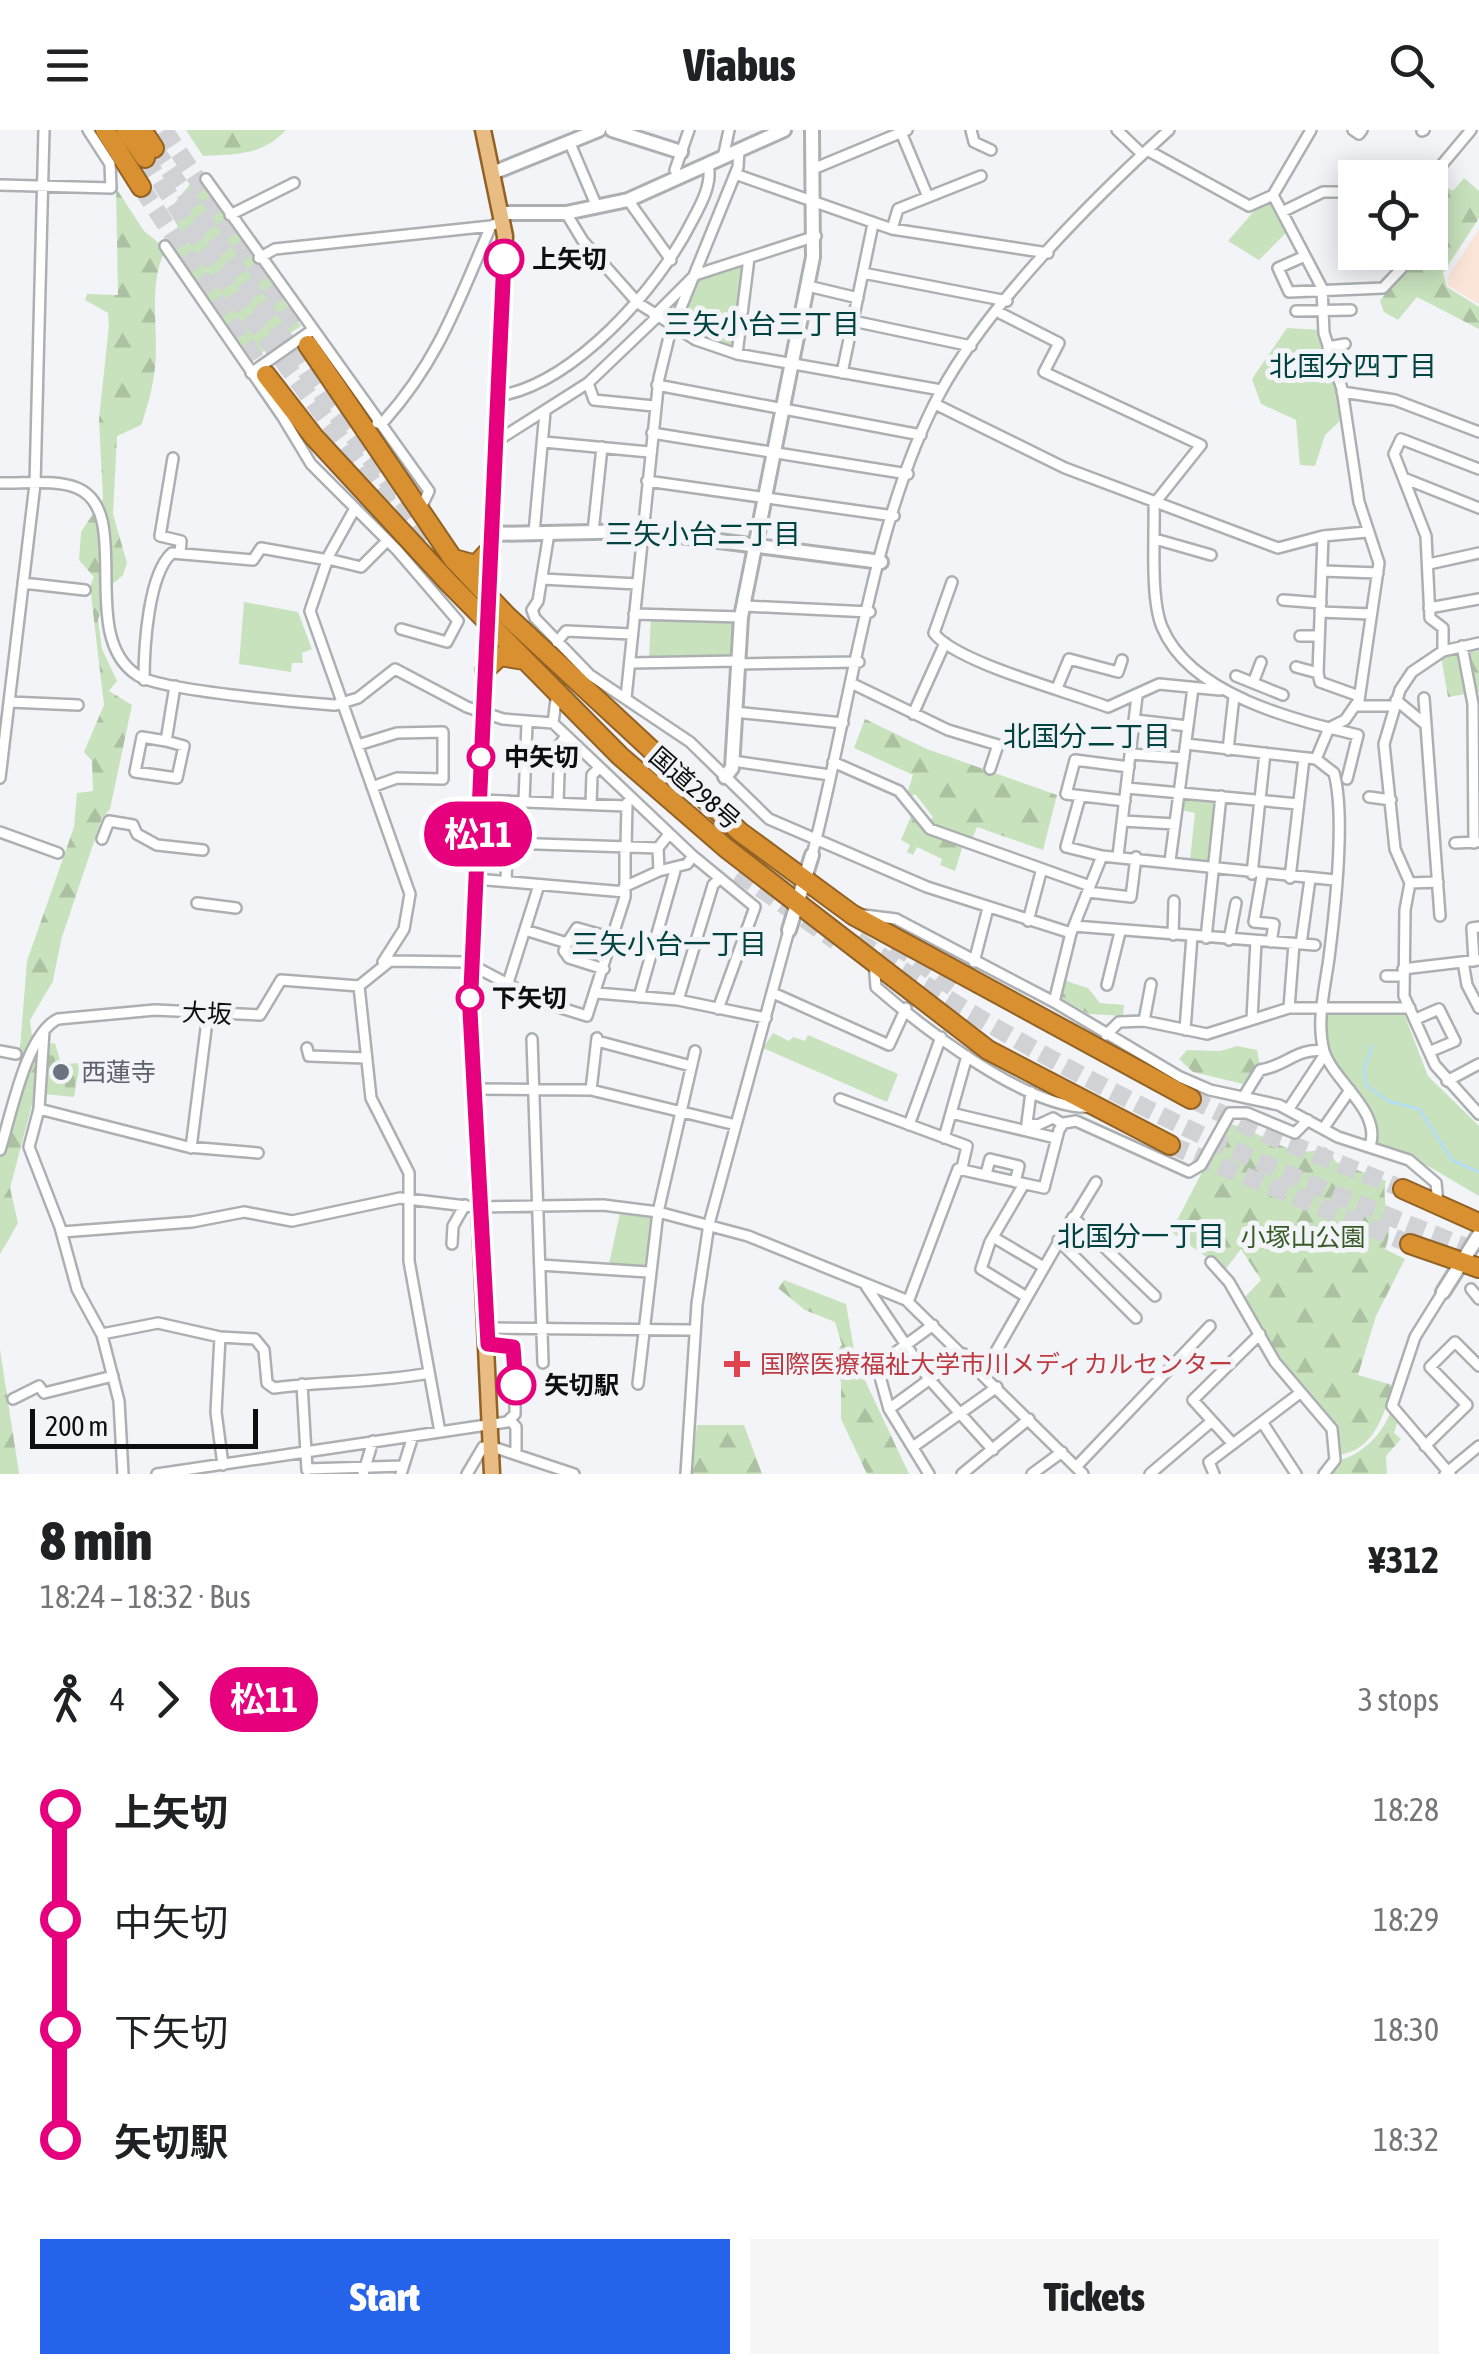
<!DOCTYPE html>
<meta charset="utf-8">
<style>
body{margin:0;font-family:"Asap Condensed","Noto Sans JP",sans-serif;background:#f6f6f6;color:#202124;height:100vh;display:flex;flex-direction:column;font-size:38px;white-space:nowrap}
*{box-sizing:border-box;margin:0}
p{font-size:32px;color:#757577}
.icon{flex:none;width:55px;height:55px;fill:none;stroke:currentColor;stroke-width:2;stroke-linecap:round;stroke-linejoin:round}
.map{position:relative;height:1344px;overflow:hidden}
.drawer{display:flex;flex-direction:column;background:#fff;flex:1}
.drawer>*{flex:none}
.badge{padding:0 20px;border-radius:32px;font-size:35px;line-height:65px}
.tools{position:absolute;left:1338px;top:30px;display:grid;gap:20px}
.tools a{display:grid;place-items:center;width:110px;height:110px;border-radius:0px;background:#fff;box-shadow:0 5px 25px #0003;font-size:50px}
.scale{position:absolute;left:30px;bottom:25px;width:228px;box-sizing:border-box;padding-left:10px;border:5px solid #0d0e0f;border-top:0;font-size:28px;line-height:35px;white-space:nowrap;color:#0d0e0f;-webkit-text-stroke:8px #f2f4f8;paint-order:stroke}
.map>.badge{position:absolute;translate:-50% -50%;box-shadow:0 0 0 5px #fff}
.legs{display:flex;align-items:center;gap:15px;height:110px;padding:0 40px;font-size:32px}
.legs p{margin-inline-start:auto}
.overview{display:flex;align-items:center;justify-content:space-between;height:170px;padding:0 40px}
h1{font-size:55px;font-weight:800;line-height:75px}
.cta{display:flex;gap:20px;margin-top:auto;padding:20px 40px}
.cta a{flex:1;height:115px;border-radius:0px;background:#2563eb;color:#fff;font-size:40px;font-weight:800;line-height:115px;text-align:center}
.cta a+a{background:#f6f6f6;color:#202124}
ul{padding:0 40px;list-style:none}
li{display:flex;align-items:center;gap:35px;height:110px;font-size:38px}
li i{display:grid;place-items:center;width:15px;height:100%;margin:0 12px;background:currentColor}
li i::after{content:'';width:25px;height:25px;margin:-12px;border:8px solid;border-radius:50%;background:#fff}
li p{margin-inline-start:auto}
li:first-child i{background:linear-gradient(#0000 50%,currentColor 0)}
li:last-child i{background:linear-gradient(currentColor 50%,#0000 0)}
header{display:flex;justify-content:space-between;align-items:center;height:130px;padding:0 40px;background:#fff;font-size:45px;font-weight:800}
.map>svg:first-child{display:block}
</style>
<header><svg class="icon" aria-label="menu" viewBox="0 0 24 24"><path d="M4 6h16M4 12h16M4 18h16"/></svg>Viabus<svg class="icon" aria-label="search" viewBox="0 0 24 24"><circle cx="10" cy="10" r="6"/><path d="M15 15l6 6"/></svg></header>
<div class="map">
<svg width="1479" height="1344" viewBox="0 0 1479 1344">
<defs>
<pattern id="forest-firs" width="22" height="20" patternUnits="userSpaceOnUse" patternTransform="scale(2.5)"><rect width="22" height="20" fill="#c8e2bd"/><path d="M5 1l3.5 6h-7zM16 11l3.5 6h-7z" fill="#abc1a1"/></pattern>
<pattern id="cemetery-stones" width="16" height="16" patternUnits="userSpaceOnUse" patternTransform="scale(2.5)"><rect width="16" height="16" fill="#c8e2bd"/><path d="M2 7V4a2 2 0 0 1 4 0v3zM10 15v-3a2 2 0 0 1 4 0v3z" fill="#abc1a1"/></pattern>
</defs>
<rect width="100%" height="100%" fill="#f2f4f8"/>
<path fill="#fbe5d8" d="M1479,99V174L1448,156L1447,148Z"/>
<path fill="#c8e2bd" d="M204,52L301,196L248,232L173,120L178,98L170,79L190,54Z
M1271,69L1288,101L1259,130L1228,111L1262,72Z
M748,132L736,215L704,210L683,200L681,190L698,145Z
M1287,198L1322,200L1341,264L1339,292L1325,305L1315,336L1300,335L1296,290L1261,274L1252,249Z
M244,472L298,482L312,519L302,523L303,533H292L291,542L239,534Z
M651,486L733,488V522L728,528L649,530Z
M1182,667L1219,668L1212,736L1190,730L1195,683L1181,680Z
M1403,881L1428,946L1479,996V1066L1428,1036L1374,1013L1372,992L1327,922L1322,884Z
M773,903L789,911L793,907L805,911L808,905L898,944L887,972L763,918Z
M620,1083L654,1087L648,1138L609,1134Z"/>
<path fill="url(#forest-firs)" d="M186,0H286C262,26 236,24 203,26Z
M1464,48L1479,61V88L1443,143L1447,157L1479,177V199L1417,167L1398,190L1384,182L1380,171L1415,123L1430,122L1437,52L1453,61Z
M116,58L144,101L166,119C150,149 156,185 156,218C156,246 150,270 141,295L117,306L113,384L127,433L123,445L108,458L98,490L102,519L117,551L109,561L132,575L110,679L102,688L61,810L53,851L30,890L32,907L40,908L34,967L10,1058L18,1093L0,1124V1027L15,980L27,831L74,697L77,663L93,661L92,631L84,622L104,575L90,456L94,447L79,430L81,402L103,369L99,289L109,195L108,183L85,170L87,164L118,165Z
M1479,521V562L1448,567L1441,526Z
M865,589L927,619L1057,665L1043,720L977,697L971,712L927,693L933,687L915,664L909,668L901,658L908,661L913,645L854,618Z
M911,686L924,699L963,715L955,741L940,735L942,729L917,717L913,725L907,722L910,715L901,710Z
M1063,850L1088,858L1100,873L1124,875L1123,886L1089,884L1059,867Z
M1237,916L1257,920L1260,936L1243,954L1193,942L1179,929L1187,920L1220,921Z
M1227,994C1260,997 1289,1034 1326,1017L1336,1032L1386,1051C1380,1075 1396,1094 1385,1119L1405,1129L1376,1186L1358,1245L1392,1255C1385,1285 1373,1322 1337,1325L1335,1298L1279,1230L1244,1168L1261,1150L1241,1119L1225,1140L1171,1102Z
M784,1150L846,1174L856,1231L909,1344H867L841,1289V1252L831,1227L842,1215L835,1192L805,1180L778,1158Z
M0,1220L19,1343V1344H0Z
M1391,1281L1399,1287L1394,1303L1401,1309L1386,1326L1387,1344H1328L1337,1331C1362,1325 1382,1305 1391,1281Z
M697,1295H744L762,1344H690Z"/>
<path fill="url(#cemetery-stones)" d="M55,913L61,934L80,933L74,967L44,964L46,914Z"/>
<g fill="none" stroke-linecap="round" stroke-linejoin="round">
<path stroke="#b3defb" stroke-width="2.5" d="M1372,916L1364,940L1366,955L1388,971L1419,979L1452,1030L1479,1042"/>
<path stroke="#d0d2d5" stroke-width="18" stroke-dasharray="18 9" stroke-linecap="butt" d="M164,0L308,215
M154,18L327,272L440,421
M145,28L234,165L402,391
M141,57L266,245
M738,743L836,811
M857,810C1053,944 1258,1037 1479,1122
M895,814L959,862
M1191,969L1265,1004L1403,1059
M1170,1015L1410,1114"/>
<g stroke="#adb0b3" stroke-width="14">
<path id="street" d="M900,0L928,67
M971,0L974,12L991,20
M1117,0L1142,24
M1353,0L1359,4L1362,0
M1422,1L1424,0
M569,11L597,77
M1147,20L1249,76L1273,65L1322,158L1324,203L1342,259L1359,372L1379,433L1359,570L1345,590L1329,598L1316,629
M723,28L729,0
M813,39L907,0
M735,44L892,99L1048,123
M679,48L675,40L689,0
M206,49L429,361L419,382
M1430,49L1471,0
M0,55L111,58L110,34L88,0
M1273,65L1311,0
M628,70L671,130
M1282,82L1323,62H1355
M566,83L583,111L638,173L696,210L737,224L941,260
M230,85L294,53
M892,99L898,79L981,46
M165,116L282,286L311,334L397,420L458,491L447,512L401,499
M1305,126L1278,138L1289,162L1383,158L1401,139L1403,122
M259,128L275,119L491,96
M863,143L1007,171
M808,156L858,168
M1296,181L1351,180
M998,182L1059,213L1044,242L1201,315L1154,374
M654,186L695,145L816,106
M853,191L971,216
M1328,217L1345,214
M737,224L749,128
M251,243L311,201
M842,243L873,94
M588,253L594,270L654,276
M657,255L921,305
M1342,262L1395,270L1479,302
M498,266C574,254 658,158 691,93C700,76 713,54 708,35
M935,274L1065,338L1278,418L1323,406L1367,402
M377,293L385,290C440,228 459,169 491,96L504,90
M652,303L908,344
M496,307H503L588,253L656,188
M544,312L649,322
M173,328L160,406L181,411L180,422
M1406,349L1479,378
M647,351L894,386
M0,353C24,354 55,349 77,358C135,382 76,505 137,545C160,561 299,572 335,575L358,568L395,539L467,577L503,589L553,593L693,726L755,777L718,879
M1154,374C1155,407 1150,468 1162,497C1190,565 1295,590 1358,605L1347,649
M354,380L329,425L310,481L410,764L404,799L383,832
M593,402L602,317
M534,403L545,282
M549,403L538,471L532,480L535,488L590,545L690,612L769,689L927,757L1071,803
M1155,409L1211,425
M328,429L361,437L387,411
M1429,434L1479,423
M1322,441L1378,443
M542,449L637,454
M952,452L934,503C955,532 1069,562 1108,577L1159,554L1220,560
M23,453L85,460
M1283,470L1321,473
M744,476L870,482
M1429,478L1479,469
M1320,482L1371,484
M634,484L741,487
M1300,506H1319
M557,512L566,501L631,504
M1479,513L1443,521L1412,542L1400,560L1384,614L1395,719L1410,753L1405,780L1404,866L1435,935L1479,984
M1462,516L1473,574L1474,713
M1443,521V498L1430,488L1426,406L1394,324L1401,309L1479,339
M631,533L737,531
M737,534L859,532
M1296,537L1318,543L1323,406
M1318,543L1320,552L1359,566
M1236,546L1283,565
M144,550C144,518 148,444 172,423L253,430L261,418L328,430
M1253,553L1261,532
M853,554L948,600L998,615L990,639
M1057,558L1069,529L1118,542L1122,530
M626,568L659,248L669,207L738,37L739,20
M1424,568L1440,786
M1396,570L1425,594
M10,572L78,575
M1356,576H1395
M734,582L843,593
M913,584L945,513
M1135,590L1188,596
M553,593L557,562
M166,611L142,607L135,642L177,648L184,616L166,611L175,556
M1186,614L1316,629L1334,643C1346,687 1335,781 1329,828C1325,858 1316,892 1324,921C1333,951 1382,981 1370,1016
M358,615L397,603L443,602V649L397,648L372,657
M1228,620L1234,566
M1131,624L1184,628
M733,631L830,645
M833,632L899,661L930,699L1090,756
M0,648L35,354L44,0
M1127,658L1298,674
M1080,667L1066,717L1102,726
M1369,667L1391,670
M480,670L626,676
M1125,671L1066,664L1075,630L1129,637
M524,672L527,593
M558,673L560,614L565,607
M591,674L592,645L598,639
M1123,691L1175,694
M0,702L58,723
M102,709L109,691L133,695L137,704L157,715L203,720
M508,713L658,718
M1455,713L1477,712
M626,718L627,673
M812,725C850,582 871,391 940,263C988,174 1094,68 1169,0
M1118,726L1137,566
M1170,731L1193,558
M659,741L687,734L693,726
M1252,744L1265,623
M1262,746L1254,792L1274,794L1271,812
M1290,748L1304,628
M476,749L625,762
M506,751L509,671
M1410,753L1438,752
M624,757L659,741L658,718L669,704
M1088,762L1131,767L1136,727
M197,773L236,778
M856,784L896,789L1054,872L1180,947L1210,960L1279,975L1338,1007L1409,1030L1436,1053L1438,1074
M1028,791L1041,742
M1074,796L1315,815
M525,800L567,813L564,821L569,828L604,839
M1173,805L1174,771
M1206,808L1221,666
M1229,810L1236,773
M567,813L577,798L613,808
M1301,814L1310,749
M1474,831L1472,798L1479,797
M874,832L876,857C922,897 1032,983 1093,977
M974,832L988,778
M1463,832L1467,855L1479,878
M1403,839L1479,830
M1386,846H1403
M508,853L539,755
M1107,855L1120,802
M359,856L371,968L409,1043V1131L440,1302
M597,863L678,870L766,888
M773,863L889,915L906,878
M639,867L676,737
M678,870L713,755L720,748
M1054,872L1071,803L1102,726L1335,750
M1289,878L1294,814
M1252,889L1256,811
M1416,889L1439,879L1455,911L1429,922
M1144,891L1151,854
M1185,900L1192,806
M44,901L39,979L29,1017L60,1097L77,1159L102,1205L119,1271L123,1344
M1106,905L1119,892L1144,891L1207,904L1289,878H1410
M532,909L543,1233
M597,911L691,936
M307,918L309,926L366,928
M0,921L16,924
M1447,951L1479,934
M474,959L591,960L736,995
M591,960L597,908
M1031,962L1027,993L1038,995L1053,988L1063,994
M1244,966L1260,940C1284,937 1298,917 1324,921
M840,969L967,1016L962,1038
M39,979L188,1017L258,1023
M1288,980L1325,924
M951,983L1056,1008
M909,995L941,907
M1323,999L1350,960
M944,1008L967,926
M191,1018L208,883
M0,1020C11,986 26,904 58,889L155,880L260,885L281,850L359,856L390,831L466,832L542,872L587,886L625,767V718
M986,1044L990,1029L1019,1036L1015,1052
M1024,1054L990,1112L981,1139L1025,1166
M1074,1088L1096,1052
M62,1102L192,1092L244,1082L292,1091L400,1068L474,1077L603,1075L658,1082L748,1106L906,1170L1083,1344
M993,1107L1042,1136
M1058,1110L1136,1188
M452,1114L453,1096L465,1075
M1211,1132L1229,1152L1275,1232L1332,1299L1335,1330L1324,1344
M540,1135L648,1142
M866,1156L929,1249L993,1320
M1471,1159L1479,1169
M1443,1162L1415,1207L1392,1276L1450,1344
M908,1172L958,1039L1044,1058L1059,1000L1064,993L1076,991L1189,1042L1201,1035L1230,983H1247L1295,1003L1308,990
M486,1198L689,1200
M102,1204L158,1193L220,1207L255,1209L264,1220L267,1253L274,1258C326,1251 377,1253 429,1243
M220,1207L216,1282L223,1335
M983,1244L1073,1087L1155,1166
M302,1254L307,1340
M638,1254L658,1082L695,921
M13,1269L39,1256L44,1263L113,1246
M889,1279L964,1224
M510,1290L516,1297V1323
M1262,1292L1296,1344
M1233,1314L1193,1270L1260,1204
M490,1316L574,1344
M1425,1316L1467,1275L1430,1237L1455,1212L1479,1236
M913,1317L997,1257
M1076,1337L1210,1196
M307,1339L403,1336
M157,1344L507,1292L515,1284V1220L510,1214H487
M363,1344L373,1311
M401,1344L413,1306
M467,1344L483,1317L490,1316
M686,1344L697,1174L709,1094L789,800
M929,1344L889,1279L877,1236L933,1195
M962,1344L1029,1289
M1032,1344L1062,1322
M1150,1344L1212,1291
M1214,1344L1209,1332L1300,1263
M1445,1344L1479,1316"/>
</g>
<g stroke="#adb0b3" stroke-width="18">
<path id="secondary" d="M612,0L681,22
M495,42L599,0
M503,83H566L628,70L784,0
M491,404L642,401L881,432
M725,647L732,638L741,487L813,127L812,0
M789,800L812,725
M1443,1162L1479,1105"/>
</g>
<g stroke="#926225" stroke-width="19">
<path id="primary" d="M483,0L505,106L470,881L492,1344"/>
</g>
<g stroke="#926225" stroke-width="22">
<path id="highway" d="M105,0L141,57
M126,0L145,28
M142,0L154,18
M308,215L453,429L506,485L740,702L853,785L1191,969
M266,245L314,307L448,452L620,626L726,718L988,920L1170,1015
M454,429L476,435L491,419
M485,540L500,526L524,530
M1403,1059L1479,1093
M1410,1114L1479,1138"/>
</g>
<use href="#street" stroke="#fff" stroke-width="9"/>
<use href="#secondary" stroke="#fff" stroke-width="12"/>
<use href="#primary" stroke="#e8bc83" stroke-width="14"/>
<use href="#highway" stroke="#d99031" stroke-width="18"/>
</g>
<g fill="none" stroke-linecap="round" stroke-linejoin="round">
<g stroke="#fff" stroke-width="22">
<path id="line-1" d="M504,129L470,881L488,1214L513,1217L516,1255"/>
</g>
<use href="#line-1" stroke="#e6007e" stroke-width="15"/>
</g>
<g fill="#fff" stroke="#e6007e" stroke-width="5">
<circle cx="504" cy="129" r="18"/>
<circle cx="481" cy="627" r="12"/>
<circle cx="470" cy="868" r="12"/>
<circle cx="516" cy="1255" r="18"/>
</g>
<circle fill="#6b7280" stroke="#f2f4f8" stroke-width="4" cx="61" cy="942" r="10"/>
<path fill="#e0444e" stroke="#f2f4f8" stroke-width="4" d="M732 1219h10v10h10v10h-10v10h-10v-10h-10v-10h10z"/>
<g text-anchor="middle" stroke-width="10" stroke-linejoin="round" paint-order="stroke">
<g font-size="25" font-weight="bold" fill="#0d0e0f" stroke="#f2f4f8" text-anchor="start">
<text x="532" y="138">上矢切</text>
<text x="504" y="636">中矢切</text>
<text x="492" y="877">下矢切</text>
<text x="544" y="1264">矢切駅</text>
</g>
<g font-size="25" fill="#0d0e0f" stroke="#f2f4f8">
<text transform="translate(695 658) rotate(41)" y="9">国道298号</text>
<text transform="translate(207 883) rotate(3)" y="9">大坂</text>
</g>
<g font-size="25" fill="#5b616d" stroke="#f2f4f8" text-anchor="start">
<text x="81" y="951">西蓮寺</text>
</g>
<g font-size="25" fill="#375a26" stroke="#f2f4f8">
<text x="1303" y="1116">小塚山公園</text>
</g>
<g font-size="25" fill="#be3a42" stroke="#f2f4f8" text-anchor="start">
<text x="760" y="1243">国際医療福祉大学市川メディカルセンター</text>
</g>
<g font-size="28" fill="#004340" stroke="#f2f4f8">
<text x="762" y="204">三矢小台三丁目</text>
<text x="1353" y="246">北国分四丁目</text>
<text x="703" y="414">三矢小台二丁目</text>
<text x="1087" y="616">北国分二丁目</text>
<text x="669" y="824">三矢小台一丁目</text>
<text x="1141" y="1116">北国分一丁目</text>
</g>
</g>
</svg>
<div class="tools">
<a><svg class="icon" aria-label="locate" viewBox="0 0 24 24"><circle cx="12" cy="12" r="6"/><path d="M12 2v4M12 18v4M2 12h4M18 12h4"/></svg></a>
</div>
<div class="scale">200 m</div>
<b class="badge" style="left:478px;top:704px;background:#e6007e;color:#fff">松11</b>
</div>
<section class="drawer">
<div class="overview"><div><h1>8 min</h1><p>18:24 – 18:32 · Bus</p></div><b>¥312</b></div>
<div class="legs"><svg class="icon" aria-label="walk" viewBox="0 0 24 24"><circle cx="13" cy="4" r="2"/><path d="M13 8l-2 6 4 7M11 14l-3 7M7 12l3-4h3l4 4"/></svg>4<svg class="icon" aria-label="forward" viewBox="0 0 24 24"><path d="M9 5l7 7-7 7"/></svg><b class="badge" style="background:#e6007e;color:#fff">松11</b><p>3 stops</p></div>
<ul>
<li><i style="color:#e6007e"></i><b>上矢切</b><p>18:28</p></li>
<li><i style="color:#e6007e"></i><span>中矢切</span><p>18:29</p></li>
<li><i style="color:#e6007e"></i><span>下矢切</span><p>18:30</p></li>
<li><i style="color:#e6007e"></i><b>矢切駅</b><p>18:32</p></li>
</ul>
<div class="cta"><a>Start</a><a>Tickets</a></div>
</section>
